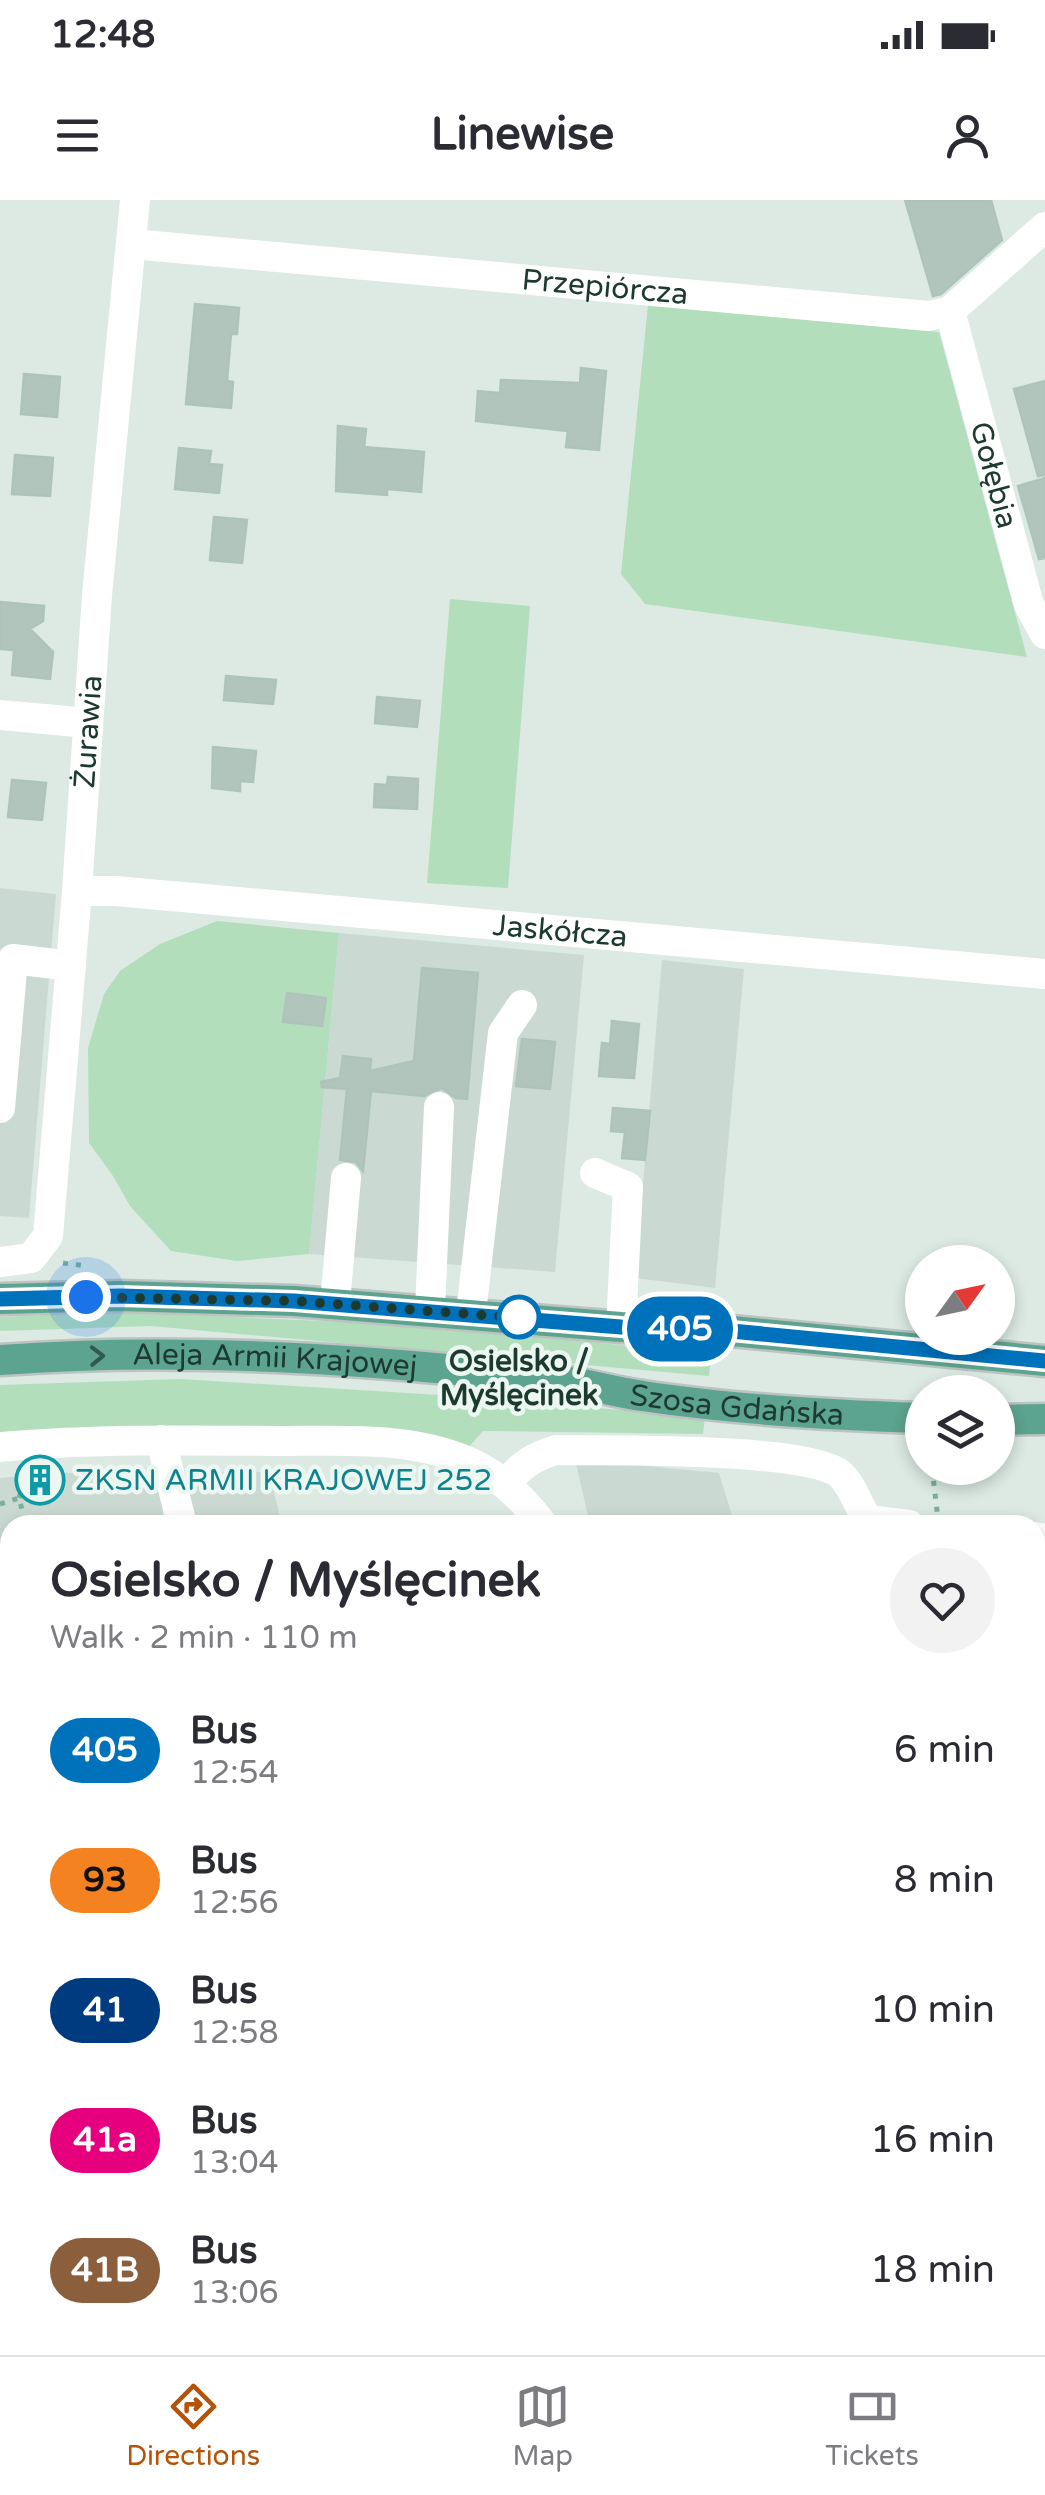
<!DOCTYPE html>
<meta charset="utf-8">
<style>
body{margin:0;font-family:"Varela Round",sans-serif;background:#f2f2f3;color:#2b2b33;height:100vh;display:flex;flex-direction:column;font-size:38px;white-space:nowrap}
*{box-sizing:border-box;margin:0}
p{font-size:32px;color:#7c7c81}
.icon{flex:none;width:55px;height:55px;fill:none;stroke:currentColor;stroke-width:2;stroke-linecap:round;stroke-linejoin:round}
.map{position:relative;flex:1;overflow:hidden}
.drawer{position:absolute;left:0px;top:1315px;width:1045px;height:840px;display:flex;flex-direction:column;background:#fff;border-radius:30px 30px 0 0;box-shadow:0 5px 15px #0003}
.drawer>*{flex:none}
.badge{padding:0 20px;border-radius:32px;font-size:35px;line-height:65px}
.needle{width:65px;rotate:57deg}
.buttons{position:absolute;left:905px;top:1045px;display:grid;gap:20px}
.buttons a{display:grid;place-items:center;width:110px;height:110px;border-radius:50%;background:#fff;box-shadow:0 5px 15px #0003;font-size:50px}
.you{position:absolute;width:50px;height:50px;margin:-25px;border:8px solid #fff;border-radius:50%;background:#1a73e8;box-shadow:0 0 0 15px #1a73e833}
.map>.badge{position:absolute;translate:-50% -50%;box-shadow:0 0 0 5px #fff}
.round{display:grid;place-items:center;flex:none;width:105px;height:105px;border-radius:52px;background:#f2f2f3}
.overview{display:flex;align-items:center;justify-content:space-between;height:170px;padding:0 50px}
h1{font-size:48px;font-weight:700;line-height:75px}
ul{padding:0;list-style:none}
li{display:flex;align-items:center;gap:30px;height:130px;padding:0 50px}
li div{flex:1}
li b{display:block;font-size:38px}
li em{font-style:normal}
li .badge{min-width:110px;font-weight:700;text-align:center}
.status{display:flex;justify-content:space-between;align-items:center;height:70px;padding:0 50px;background:#fff;direction:ltr}
.status svg{height:28px;fill:currentColor}
header{display:flex;justify-content:space-between;align-items:center;height:130px;padding:0 50px;background:#fff;font-size:45px;font-weight:700}
.dock{display:flex;justify-content:space-around;align-items:center;height:140px;border-top:2px solid #e1e1e2;background:#fff;font-size:28px;color:#7c7c81}
.dock a{display:grid;justify-items:center;gap:5px}
.dock .selected{color:#b45309}
.map>svg:first-child{display:block}
</style>
<div class="status"><b>12:48</b><svg viewBox="0 0 49 12"><path d="M0 12V9h3v3zM5 12V6h3v6zM10 12V3h3v9zM15 12V0h3v12zM26 1h20v11H26zM47 4h2v5h-2z"/></svg></div>
<header><svg class="icon" aria-label="menu" viewBox="0 0 24 24"><path d="M4 6h16M4 12h16M4 18h16"/></svg>Linewise<svg class="icon" aria-label="person" viewBox="0 0 24 24"><circle cx="12" cy="8" r="4"/><path d="M4 21q1-7 8-7t8 7"/></svg></header>
<div class="map">
<svg width="1045" height="2155" viewBox="0 0 1045 2155">
<rect width="100%" height="100%" fill="#dceae3"/>
<path fill="#cadad2" d="M0,688L56,694L29,1018L0,1016Z
M339,733L584,755L555,1072L309,1054Z
M662,760L744,769L715,1088L635,1078Z
M575,1259L719,1273L735,1325H590Z
M269,1272L282,1325H10V1640L0,1642V1278L49,1273Z
M1035,1610L1045,1612V1819L1035,1822Z"/>
<path fill="#b2debc" d="M648,105L939,132L1027,457L645,404L621,374Z
M450,399L530,406L508,688L427,683Z
M217,721L339,733L309,1054L237,1061L171,1051L130,1006L113,976L89,943L88,848L104,794L120,771L160,744Z
M118,1112L416,1125L711,1154L709,1176L151,1126L0,1131V1117Z
M180,1179L456,1196L705,1217L703,1234L483,1231L467,1249L0,1232V1185Z"/>
<path fill="#b1c5bc" stroke="#aec4ba" stroke-width="2.5" d="M905,0H991L1002,40L941,94L933,96Z
M195,104L239,108L237,134H231L229,157L227,181L233,182L231,208L186,204Z
M581,168L606,171L599,250L566,247L568,231L476,221L478,191L500,193L501,180L580,183Z
M24,174L60,177L57,217L21,214Z
M1045,181V275L1038,276L1014,189Z
M338,226L366,229L364,247L424,252L421,292L387,289V295L336,291Z
M179,248L211,251L209,264L222,265L219,293L175,289Z
M15,255L53,258L50,296L12,294Z
M1045,278V358L1039,359L1018,286Z
M214,317L247,320L242,363L210,360Z
M0,402L44,406L43,421L30,429L53,452L50,479L12,475L14,450L0,449Z
M226,476L276,480L273,504L224,500Z
M377,497L420,501L417,527L375,523Z
M213,547L256,551L253,582L240,581V591L212,588Z
M388,577L418,579L417,609L374,607L375,584L387,585Z
M12,580L46,583L42,620L8,617Z
M422,768L478,773L467,899L456,898L441,888L424,896L371,891L363,971L356,962L340,960L347,889L322,887L321,882L340,878L343,856L371,859L370,871L414,861Z
M287,793L326,798L322,826L283,822Z
M612,821L639,824L634,878L599,876L602,843L610,844Z
M522,839L555,842L550,889L516,886Z
M613,908L650,911L645,960L622,958L625,932L611,931Z"/>
<g fill="none" stroke-linecap="round" stroke-linejoin="round">
<g stroke="#bbc4c1" stroke-width="35">
<g id="major">
<path d="M0,1099L121,1096L294,1101L621,1127L721,1130L1045,1161"/>
<path id="s5" d="M0,1160C183,1146 386,1160 568,1182C593,1185 618,1193 643,1196C735,1210 830,1215 922,1218"/>
<path d="M998,1220L1045,1219"/>
</g>
</g>
<path stroke="#79b19d" stroke-width="5" stroke-dasharray="5 8" stroke-linecap="butt" d="M63,1063L87,1066
M932,1268L938,1319
M19,1298L27,1273
M0,1304L19,1298L26,1325L36,1322"/>
<g stroke="#fff" stroke-width="30">
<path id="s1" d="M132,44L929,116L950,111L1045,27"/>
<path id="s2" d="M950,111L1029,405L1045,434"/>
<path d="M0,515L88,523"/>
<path id="s3" d="M77,691H115L1045,774"/>
<path d="M0,908L13,759L71,766"/>
<path d="M595,973L628,987L621,1127"/>
<path id="s4" d="M0,1062L31,1058L48,1036L77,691L97,395L135,0"/>
<path d="M335,1103L346,978"/>
<path d="M430,1109L439,907"/>
<path d="M471,1113L503,833L522,805"/>
<path d="M161,1240L182,1325"/>
<path d="M0,1247C92,1239 185,1240 277,1241C339,1241 409,1236 467,1261C499,1275 523,1298 543,1325"/>
<path d="M506,1285C520,1265 533,1257 556,1250C608,1251 807,1247 840,1274C853,1286 858,1306 868,1320L909,1325"/>
<path d="M1035,1337L1045,1339"/>
<path d="M1035,1589L1045,1591"/>
<path d="M0,1813L10,1810"/>
<path d="M757,2145L760,2155"/>
<path d="M111,2155L150,2145"/>
</g>
<use href="#major" stroke="#5ca48f" stroke-width="30"/>
</g>
<defs><path id="oneway-chevron" d="M-2-3.5L2.5 0L-2 3.5" fill="none" stroke-width="1.6" stroke-linecap="round" stroke-linejoin="round" transform="scale(2.5)"/></defs>
<use stroke="#305a4d" href="#oneway-chevron" transform="translate(97 1156) rotate(-1)"/>
<g fill="none" stroke-linecap="round" stroke-linejoin="round">
<g stroke="#fff" stroke-width="22">
<path id="line" d="M0,1099L120,1096L294,1101L621,1127L721,1130L1045,1161"/>
</g>
<use href="#line" stroke="#0072bc" stroke-width="15"/>
<path stroke="#1d3a31" stroke-width="10" stroke-dasharray="0 18" d="M86,1097L294,1101L523,1118L519,1117"/>
</g>
<defs>
<g id="building-ring" transform="scale(2.5)"><circle r="9.5" fill="#ecf7f1" stroke="#0f9aa8" stroke-width="1.5"/><path d="M-4-6H4V6H1V3H-1V6H-4ZM-2.5-4.3h1.7v1.8h-1.7ZM.8-4.3h1.7v1.8H.8ZM-2.5-1h1.7V.8h-1.7ZM.8-1h1.7V.8H.8Z" fill="#0f9aa8"/></g>
</defs>
<g fill-rule="evenodd">
<use href="#building-ring" x="40" y="1280"/>
</g>
<circle fill="#fff" stroke="#0072bc" stroke-width="5" cx="519" cy="1117" r="20"/>
<g text-anchor="middle" stroke-width="9" stroke-linejoin="round" paint-order="stroke">
<g font-size="30" fill="#1d3a31" stroke="#ecf7f1">
<text dy="10" stroke="none"><textPath href="#s1" startOffset="475">Przepiórcza</textPath></text>
<text dy="10" stroke="none"><textPath href="#s2" startOffset="170">Gołębia</textPath></text>
<text dy="10" stroke="none"><textPath href="#s4" startOffset="565">Żurawia</textPath></text>
<text dy="10" stroke="none"><textPath href="#s3" startOffset="485">Jaskółcza</textPath></text>
<text dy="10" stroke="none"><textPath href="#s5" startOffset="275">Aleja Armii Krajowej</textPath></text>
<text dy="10" stroke="none"><textPath href="#s5" startOffset="740">Szosa Gdańska</textPath></text>
</g>
<g font-size="30" font-weight="bold" fill="#1d3a31" stroke="#ecf7f1">
<text x="519" y="1171">Osielsko /<tspan x="519" dy="34">Myślęcinek</tspan></text>
</g>
<g font-size="30" fill="#0d838f" stroke="#ecf7f1" text-anchor="start">
<text x="75" y="1290">ZKSN ARMII KRAJOWEJ 252</text>
</g>
</g>
</svg>
<div class="buttons">
<a><svg class="needle" viewBox="-14 -14 28 28"><path d="M0-13l5 13h-10z" fill="#e53935"/><path d="M0 13l5-13h-10z" fill="#7c7c81"/></svg></a>
<a><svg class="icon" aria-label="layers" viewBox="0 0 24 24"><path d="M12 4l9 5-9 5-9-5zM3 14l9 5 9-5"/></svg></a>
</div>
<div class="you" style="left:86px;top:1097px"></div>
<b class="badge" style="left:680px;top:1129px;background:#0072bc;color:#fff">405</b>
<section class="drawer">
<div class="overview"><div><h1>Osielsko / Myślęcinek</h1><p>Walk · 2 min · 110 m</p></div><a class="round"><svg class="icon" aria-label="heart" viewBox="0 0 24 24"><path d="M12 20l-8-8c-3-5 5-10 8-4 3-6 11-1 8 4z"/></svg></a></div>
<ul>
<li><span class="badge" style="background:#0072bc;color:#fff">405</span><div><b>Bus</b><p>12:54</p></div><em>6 min</em></li>
<li><span class="badge" style="background:#f58220;color:#111">93</span><div><b>Bus</b><p>12:56</p></div><em>8 min</em></li>
<li><span class="badge" style="background:#003b80;color:#fff">41</span><div><b>Bus</b><p>12:58</p></div><em>10 min</em></li>
<li><span class="badge" style="background:#e6007e;color:#fff">41a</span><div><b>Bus</b><p>13:04</p></div><em>16 min</em></li>
<li><span class="badge" style="background:#8b5e3c;color:#fff">41B</span><div><b>Bus</b><p>13:06</p></div><em>18 min</em></li>
</ul>
</section>
</div>
<nav class="dock">
<a class="selected"><svg class="icon" aria-label="directions" viewBox="0 0 24 24"><path d="M12 3l9 9-9 9-9-9zM9 14v-3h6M13 9l2 2-2 2"/></svg>Directions</a>
<a><svg class="icon" aria-label="map" viewBox="0 0 24 24"><path d="M3 6l6-2 6 2 6-2v14l-6 2-6-2-6 2zM9 4v14M15 6v14"/></svg>Map</a>
<a><svg class="icon" aria-label="tickets" viewBox="0 0 24 24"><path d="M3 7h18v10H3zM15 7v10"/></svg>Tickets</a>
</nav>
